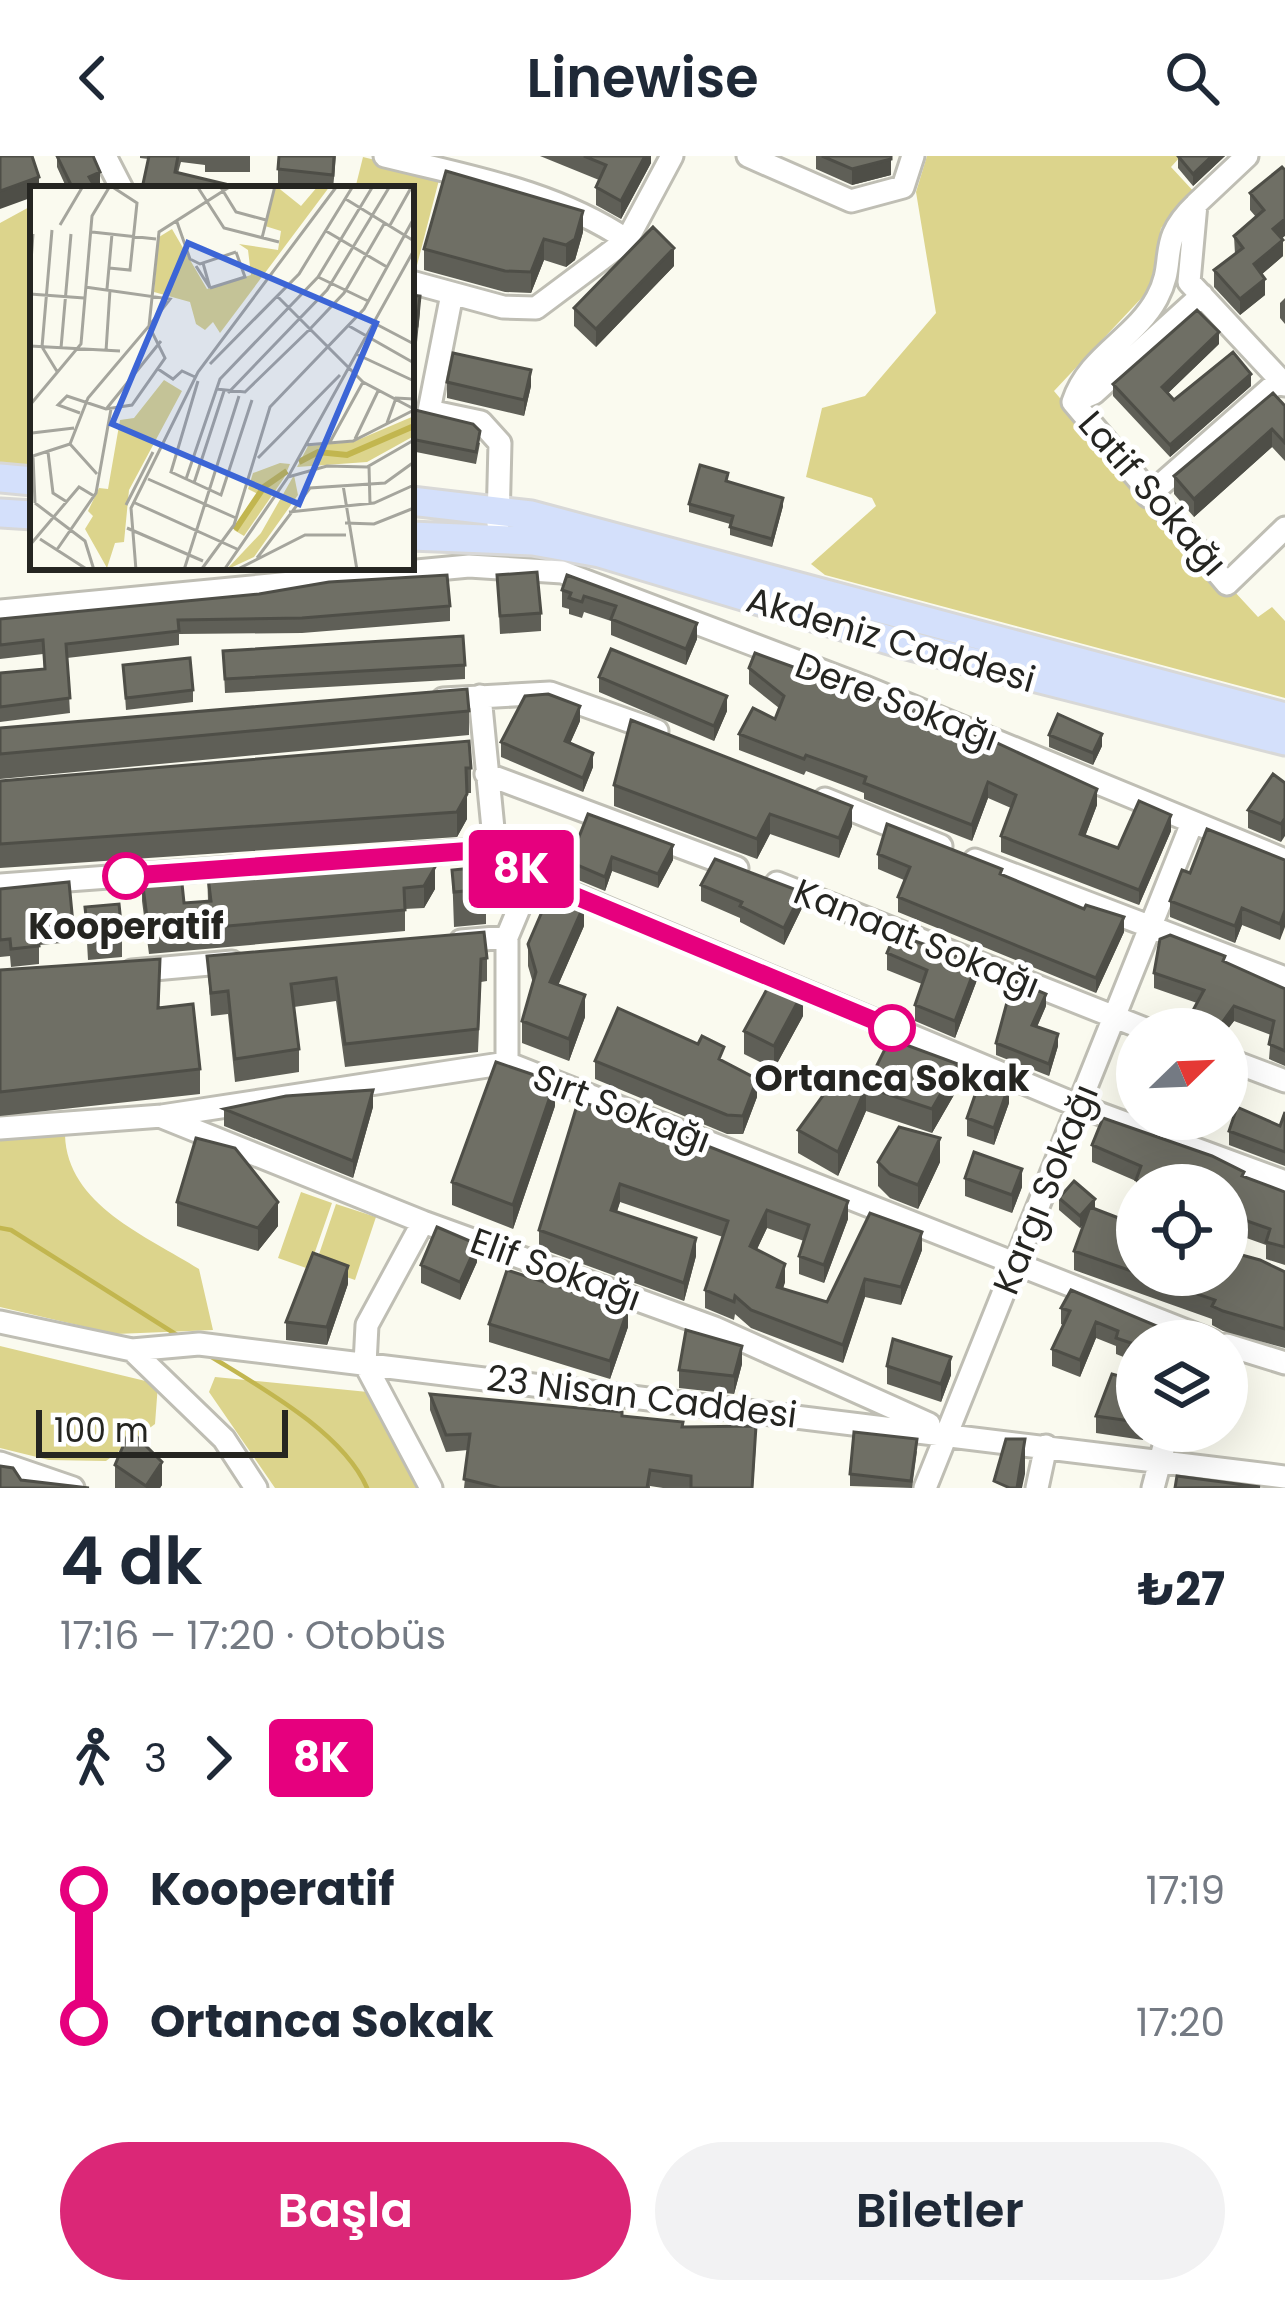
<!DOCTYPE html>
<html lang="tr">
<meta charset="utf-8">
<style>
body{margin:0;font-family:Poppins,sans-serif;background:#f2f2f3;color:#1f2937;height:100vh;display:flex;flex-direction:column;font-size:45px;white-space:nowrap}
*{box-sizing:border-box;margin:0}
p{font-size:39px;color:#747a83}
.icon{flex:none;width:66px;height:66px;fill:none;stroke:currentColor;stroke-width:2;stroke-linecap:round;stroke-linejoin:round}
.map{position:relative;height:1332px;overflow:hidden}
.details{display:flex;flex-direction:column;background:#fff;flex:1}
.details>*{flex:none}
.badge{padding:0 24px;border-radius:9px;font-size:42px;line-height:78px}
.needle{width:78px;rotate:67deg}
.buttons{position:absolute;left:1116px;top:852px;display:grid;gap:24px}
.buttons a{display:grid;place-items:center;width:132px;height:132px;border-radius:50%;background:#fff;box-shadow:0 12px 48px #0002;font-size:60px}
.scale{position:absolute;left:36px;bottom:30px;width:252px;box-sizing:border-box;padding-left:12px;border:6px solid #252521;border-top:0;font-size:33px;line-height:42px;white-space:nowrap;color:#252521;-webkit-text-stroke:9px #fff;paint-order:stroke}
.map>.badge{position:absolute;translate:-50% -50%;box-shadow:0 0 0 6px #fff}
.legs{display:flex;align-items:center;gap:18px;height:132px;padding:0 60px;font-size:39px}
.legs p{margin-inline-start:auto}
.summary{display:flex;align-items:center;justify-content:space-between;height:204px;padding:0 60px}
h1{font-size:66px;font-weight:600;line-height:90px}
.action{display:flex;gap:24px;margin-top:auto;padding:24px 60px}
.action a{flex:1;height:138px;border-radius:72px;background:#db2777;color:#fff;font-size:48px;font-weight:600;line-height:138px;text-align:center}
.action a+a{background:#f2f2f3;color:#1f2937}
ul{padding:0 60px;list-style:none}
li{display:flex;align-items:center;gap:42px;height:132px;font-size:45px}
li i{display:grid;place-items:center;width:18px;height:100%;margin:0 15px;background:currentColor}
li i::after{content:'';width:30px;height:30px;margin:-15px;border:9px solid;border-radius:50%;background:#fff}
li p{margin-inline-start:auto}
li:first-child i{background:linear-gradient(#0000 50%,currentColor 0)}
li:last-child i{background:linear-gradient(currentColor 50%,#0000 0)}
header{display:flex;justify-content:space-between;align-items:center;height:156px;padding:0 60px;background:#fff;font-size:54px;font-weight:600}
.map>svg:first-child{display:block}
</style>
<header><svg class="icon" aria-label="back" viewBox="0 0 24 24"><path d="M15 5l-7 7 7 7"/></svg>Linewise<svg class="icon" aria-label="search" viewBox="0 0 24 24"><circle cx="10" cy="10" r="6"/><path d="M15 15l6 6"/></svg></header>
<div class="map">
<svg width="1285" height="1332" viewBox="0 0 1285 1332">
<rect width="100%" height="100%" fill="#fafaef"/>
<path fill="#dcd48c" d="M927,0H1181L1171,11L1196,38L1161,72L1150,133L1054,235L1223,436L1233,434L1258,461L1272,451L1285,465V542L825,419L811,408L876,350L872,342L806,321L822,252L865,240L936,157L916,36Z
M363,1L440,20L415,117L411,116V33H355Z
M33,49V317L0,315V67Z
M65,979C67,1049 147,1080 199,1113L213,1174L116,1178L0,1151V984Z
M301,1036L332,1047L309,1113L278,1102Z
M336,1048L376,1061L355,1124L315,1110Z
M0,1190L158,1228L155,1268L106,1305L49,1304L0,1292Z
M215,1221L368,1236L419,1332H275L209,1236Z"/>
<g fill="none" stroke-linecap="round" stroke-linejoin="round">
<path stroke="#c2b64f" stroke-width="4.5" d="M0,1072L11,1074L177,1179
M210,1200C260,1231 343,1276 367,1332"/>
<g stroke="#bfbeb4" stroke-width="27">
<path id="minor" d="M105,0L122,33
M385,0C470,21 554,35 627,84
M748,0L851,45L903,31L913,0
M1247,0L1196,48L1189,126L1285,229
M1196,48C1155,87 1178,103 1157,142C1135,183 1088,200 1073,246L1094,237L1202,139
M411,126L503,151L536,152L627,84L672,0
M452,138L429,255L481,266L500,287L498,368
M1073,246L1227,428L1285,372
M1148,340L1280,224
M0,455L469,410L562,416L865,531L1285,704
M480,540L495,693L532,721L1079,950L1285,1026
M443,543L550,537L657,575
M486,618L737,712
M825,643L941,690
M406,699L495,693
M975,704L1285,822
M777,727L1145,873
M0,729L231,712
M461,785L507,781
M132,815L232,806
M1227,903L1285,925
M507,907V781L532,721
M162,961L423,1066L715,1172L929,1268
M0,972L162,960L507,907L1212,1185
M0,1166L132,1194L199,1188L1285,1321
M1227,1189L1285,1207
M132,1194L224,1283L256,1332
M365,1208L367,1169L423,1066
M365,1208L431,1332
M0,1307L73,1332
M925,1332L1192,667
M1037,1332L1046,1290
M1153,1332L1168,1275"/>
</g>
<g stroke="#d8d8d7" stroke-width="33">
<path id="major" d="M0,322L33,325
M411,345L531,359L1285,561
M0,357L33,359
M411,380L533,385L600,397L899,487L1285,585"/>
</g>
<use href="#minor" stroke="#fff" stroke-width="21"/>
<use href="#major" stroke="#d4e0fb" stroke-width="27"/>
</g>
<path fill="#5f5f57" d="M57,0L100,28L94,31L96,33H67L57,11Z
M140,0H250V16H205V9L181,6L178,17L246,33H143L149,3L140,2Z
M336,0L333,33L278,31V13Z
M540,0H651V7L621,63L596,49V31L599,24Z
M816,0H891V19L852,29L816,13Z
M1178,0H1225L1193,30L1178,12Z
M1282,11L1283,100L1262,118L1265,139L1240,159L1214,131V114L1235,98L1234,80L1256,61L1250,54V37Z
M583,76L575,104L566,111L544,104L531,137L505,136L424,114V93Z
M674,110L596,191L574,170V152Z
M411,139L420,156L417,186H411Z
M1285,142V168L1280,162V147Z
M1219,188L1168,237L1174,244L1251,230L1170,301L1113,240V228Z
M447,226L531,230L524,260L447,242Z
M1285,250V305L1272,291L1194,361L1174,338V320Z
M411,253L480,287L476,308L411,295Z
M728,325L783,350L772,391L730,379V368L689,356V348Z
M497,419L541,457V475L500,478Z
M567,419L697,483L686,509L611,479V465L584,456L582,462L569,458V453L562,451V434Z
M450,450V465L302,477L179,478V489L67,502L70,557L0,566V517L44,513L43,498L0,503V463Z
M223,495L465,509V523L225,537Z
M123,509L193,534V546L126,554Z
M749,512L921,565L1097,649L1085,680L1118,692L1171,675L1139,749L1001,696V680L1011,652L988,642L972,685L864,643V637L806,615L804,619L739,594V578L775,563L779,552L749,528Z
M599,521L727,555L714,585L599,536Z
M469,555V579L0,623V572Z
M580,565L570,587L593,611L583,636L501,601V586Z
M1049,579L1102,590L1093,609L1049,591Z
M471,612V637H467V663L457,681L0,712V625Z
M1285,627L1281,686L1248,672V654Z
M614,629L852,670L839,702L770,678L757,703L614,650Z
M575,691L673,704L658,732L612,715L605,735L542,709V694Z
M433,693L435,733L424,752L405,753V775L149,798L142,745V723L184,747L208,745L207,713Z
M878,698L1002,719L1124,776L1096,837L898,756V741L904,724L878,713Z
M1285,704L1280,784L1242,769L1235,787L1170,761V745L1190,717Z
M452,714L486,733V768L454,771Z
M701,729L802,752L784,789L740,766V762L701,745Z
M0,733L73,768V786L39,789V808L11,811L10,800L0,801Z
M85,751L122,777V801L88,804Z
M584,770L558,829L585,861L569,905L522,887V865L533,827L528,810V788Z
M887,797L977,824L955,882L915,865V849L922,828L887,814Z
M207,800L487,802V825L481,826L478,896L345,911L336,845L294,851L299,893V916L235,926L228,858L211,860Z
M1225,806L1285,833V910L1269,903L1271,879L1234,865L1227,874L1191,873V858L1197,847L1154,832V817Z
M0,814L160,828L159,852L200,913V938L0,960Z
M1046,850L1037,871L1058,890L1049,920L996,899V887Z
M803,860L774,913L744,898V875Z
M595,905L724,906L757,941L743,978H727L595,923Z
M866,931L958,932L932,977L866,955L838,1020L798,997V974Z
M578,946L848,1063L824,1127L799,1118V1100L804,1085L767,1072L757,1093L785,1126L783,1133L827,1146L870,1057L922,1094L901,1149L865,1141L843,1207L751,1172L735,1158L734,1164L705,1152V1134L723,1081L620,1046L617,1056L696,1100L684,1145L539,1092V1074Z
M1009,947L994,989L967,980V962Z
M555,950L513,1073L452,1049V1026Z
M373,951L353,1022L224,970V953Z
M1285,956V1010L1229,989V975L1280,970Z
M1092,989L1244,1021L1285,1036V1109L1266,1103V1089L1227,1075V1029H1137V1042L1136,1025L1092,1006Z
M878,1006H940L918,1053L890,1042L878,1030Z
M965,1022L1022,1031L1012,1057L965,1040Z
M1059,1042L1129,1066L1137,1058V1119H1227L1285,1116V1192L1223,1175L1212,1169V1163L1074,1114V1095L1083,1069L1080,1072L1059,1054Z
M177,1046L278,1070L258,1095L177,1070Z
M477,1106L460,1144L421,1127V1109Z
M348,1128L327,1189L286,1184V1166Z
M1061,1152L1176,1185H1137V1275H1146L1143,1284L1096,1277V1260L1119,1220L1126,1202L1116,1198V1190L1096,1182L1080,1221L1052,1210V1193L1063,1169L1061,1168Z
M489,1168L628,1171L610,1223L489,1186Z
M742,1208L734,1238L679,1232V1214Z
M887,1210L951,1219L941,1246L887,1228Z
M430,1238L622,1260L756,1287L753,1332H663L650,1330V1332H464L468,1294L446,1296L430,1254Z
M917,1295L912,1332L850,1330V1318Z
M115,1309L162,1329L160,1332H115Z"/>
<path fill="#4e4e47" d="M645,0H651V7L621,63V45Z
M1212,0H1225L1193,30V18Z
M891,3V19L852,29V13Z
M100,16V28L89,33V21Z
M39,21V33H33V41L0,53V35Z
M583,55V76L575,104L566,111V89Z
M1285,63V80L1273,89V73Z
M544,83V104L531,137V116Z
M1283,84V100L1254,125V108Z
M674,92V110L596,191V173Z
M1265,123V139L1240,159V143Z
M1219,176V188L1162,243V231Z
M531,214V230L524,260V244Z
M1251,218V230L1170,301V289Z
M1272,273V291L1194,361V343Z
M783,342V350L772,391V383Z
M697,467V483L686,509V493Z
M727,540V555L714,585V570Z
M580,550V565L565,599V585Z
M1102,578V590L1093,609V597Z
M593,597V611L583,636V622Z
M988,626V642L972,685V669Z
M1097,633V649L1080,694V678Z
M467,638V663L457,681V656Z
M852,650V670L839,702V682Z
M770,658V678L757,703V683Z
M1171,659V675L1139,749V734Z
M1285,662V680L1281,686V668Z
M673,689V704L658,732V718Z
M612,701V715L605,735V721Z
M435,711V733L424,752V730Z
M802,736V752L784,789V772Z
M584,749V770L550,848V826Z
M1242,752V769L1235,787V770Z
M1285,754V771L1280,784V768Z
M1124,761V776L1096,837V822Z
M977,807V824L955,882V865Z
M803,836V860L774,913V890Z
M1046,838V850L1032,882V869Z
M585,839V861L569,905V883Z
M1234,850V865L1227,874L1219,873Z
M1058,878V890L1049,920V908Z
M958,908V932L932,977V953Z
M757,923V941L743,978V960Z
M555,926V950L513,1073V1049Z
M1009,929V947L994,989V972Z
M866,931V955L838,1020V996Z
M373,934V951L353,1022V1005Z
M940,982V1006L918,1053V1029Z
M1022,1013V1031L1012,1057V1039Z
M620,1028V1046L611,1072V1054Z
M1095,1043V1055L1080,1072V1060Z
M848,1045V1063L824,1127V1109Z
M278,1046V1070L258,1095V1072Z
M767,1054V1072L750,1108V1090Z
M922,1076V1094L901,1149V1131Z
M696,1082V1100L684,1145V1127Z
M477,1088V1106L460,1144V1126Z
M785,1108V1126L777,1149V1131Z
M348,1110V1128L327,1189V1171Z
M865,1123V1141L843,1207V1189Z
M628,1153V1171L610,1223V1205Z
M1096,1166V1182L1080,1221V1204Z
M742,1190V1208L734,1238V1220Z
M951,1201V1219L941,1246V1228Z
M1025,1283V1318L1022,1332H1017Z
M162,1306V1329L160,1332H146Z"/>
<path fill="#6f6f65" stroke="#4e4e47" stroke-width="3" d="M0,0H32L39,21L0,35Z
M57,0H93L100,16L89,21L96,33H73Z
M149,0H178L175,16L246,33H161L143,28Z
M279,0H334L333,19L278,13Z
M584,0H645L621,45L596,31L606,9Z
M822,0H891V3L852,13Z
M1178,0H1212L1193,18Z
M1282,11L1285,14V63L1273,73L1283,84L1254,108L1265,123L1240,143L1214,114L1243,92L1234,80L1264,54L1250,37Z
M446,15L583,55L575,83L566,89L544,83L531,116L505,115L424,93Z
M653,71L674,92L596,173L574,152Z
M411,139L420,140L417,170H411Z
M1197,154L1219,176L1162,231L1174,244L1233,196L1251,218L1170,289L1113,228Z
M453,197L531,214L524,244L447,226Z
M1273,237L1285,250V287L1272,273L1194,343L1174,320Z
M411,253L473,268L480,275L476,296L411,283Z
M700,309L728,317L726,325L783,342L772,383L730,371L733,360L689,348Z
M537,416L541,457L500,460L497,419Z
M447,419L450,450L302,462L178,464L179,475L66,488L70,542L0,551V517L45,513L43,484L0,489V463L259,438L329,426Z
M567,419L697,467L686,493L611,463L616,450L584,440L582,446L569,442L571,437L562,434Z
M463,480L465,509L225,523L223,495Z
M611,493L727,540L714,570L599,521Z
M755,497L796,512L797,508L895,549L901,546L921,554L918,564L997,587L1097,633L1080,678L1118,692L1139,645L1171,659L1139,734L1001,680L1016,639L988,626L972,669L864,627L866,621L806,599L804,603L739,578L753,552L775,563L784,540L749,512Z
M190,502L193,534L126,542L123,509Z
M467,533L469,555L0,598V572Z
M548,538L580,550L565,585L593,597L583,622L501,586L525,540Z
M1058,558L1102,578L1093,597L1049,579Z
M631,564L852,650L839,682L770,658L757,683L614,629Z
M469,585L471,612H466L467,638L457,656L0,688V625Z
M1273,618L1285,627V662L1281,668L1248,654Z
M588,658L673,689L658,718L612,701L605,721L542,694L549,679L575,691Z
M887,668L1002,713L1000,718L1084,753L1086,749L1124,761L1096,822L898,741L910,711L878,698Z
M1207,673L1285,704V754L1280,768L1242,752L1235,770L1170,745L1182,714L1190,717Z
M433,693L435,711L424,730L404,732L405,754L149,777L142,723L181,718L184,747L211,745L207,713Z
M715,703L802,736L784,772L740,750L742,746L701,729Z
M484,711L486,733L454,736L452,714Z
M69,726L73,768L37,772L39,790L11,793L10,783L0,784V733Z
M551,735L584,749L550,826L585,839L569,883L522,865L536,816L528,788Z
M119,748L122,777L88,780L85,751Z
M484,776L487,802L481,803L478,873L345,888L336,822L291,828L299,893L235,903L228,835L211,837L207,800Z
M895,778L977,807L955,865L915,849L927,814L887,797Z
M1170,779L1225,800L1223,805L1285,833V895L1269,888L1274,865L1234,850L1219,871L1191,858L1204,834L1154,817L1160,783Z
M160,803L158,852L193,848L200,913L0,936V814Z
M772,824L803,836L774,890L744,875Z
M1013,824L1046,838L1032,869L1058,878L1049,908L996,887Z
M618,852L698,888L702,880L724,891L719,903L757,923L743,960L727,959L595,905Z
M890,883L958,908L932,953L866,931Z
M496,906L555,926L513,1049L452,1026Z
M982,919L1009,929L994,972L967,962Z
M832,927L866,931L838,996L798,974Z
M373,934L353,1005L224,953L286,940Z
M578,946L618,955L848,1045L824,1109L799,1100L809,1069L767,1054L750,1090L785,1108L777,1131L827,1146L870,1057L922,1076L901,1131L865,1123L843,1189L751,1154L735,1140L734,1146L705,1134L728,1065L620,1028L611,1054L696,1082L684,1127L539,1074Z
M1237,951L1280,970L1285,956V996L1229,975Z
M1103,962L1212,1000L1244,1016L1242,1020L1285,1036V1091L1266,1086L1270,1073L1227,1058V1029H1148L1136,1024L1141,1010L1092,989Z
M899,971L940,982L918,1029L890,1018L878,1006Z
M196,982L235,992L278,1046L258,1072L177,1046Z
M974,996L1022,1013L1012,1039L965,1022Z
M1074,1025L1095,1043L1080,1060L1059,1042Z
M1090,1051L1129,1066L1133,1057L1137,1058V1117L1074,1095Z
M437,1071L477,1088L460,1126L421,1109Z
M1227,1095L1260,1104L1285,1116V1173L1223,1155L1212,1150L1215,1144L1142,1119H1227Z
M313,1097L348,1110L327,1171L286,1166Z
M507,1114L628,1153L610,1205L489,1168Z
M1071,1134L1176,1178L1174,1185H1137V1266L1096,1260L1112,1218L1119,1220L1131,1187L1116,1182L1118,1175L1096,1166L1080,1204L1052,1193L1070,1155L1061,1152Z
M686,1174L742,1190L734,1220L679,1214Z
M893,1183L951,1201L941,1228L887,1210Z
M430,1238L622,1256V1260L683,1266L682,1271L756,1270L752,1332H691V1320L650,1314L647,1332H500L464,1323L470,1278L446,1279Z
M130,1274L162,1306L146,1330L115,1309Z
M854,1276L917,1283L911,1325L850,1318Z
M1006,1283H1025L1017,1332H1010L994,1325Z
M0,1310L13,1312L21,1324L89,1332H0Z
M1177,1320L1260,1331L1175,1332Z"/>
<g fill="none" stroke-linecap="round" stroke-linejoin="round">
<g stroke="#fff" stroke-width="27">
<path id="line-1" d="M126,720L495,693L532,722L892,872"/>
</g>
<use href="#line-1" stroke="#e6007e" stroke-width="18"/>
</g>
<g fill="#fff" stroke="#e6007e" stroke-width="6">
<circle cx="126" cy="720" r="21"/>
<circle cx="892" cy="872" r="21"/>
</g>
<g text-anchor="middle" stroke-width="10" stroke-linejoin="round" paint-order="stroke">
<g font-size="36" fill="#252521" stroke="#fff">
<text transform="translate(1153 337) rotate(49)" y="13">Latif Sokağı</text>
<text transform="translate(891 483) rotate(16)" y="13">Akdeniz Caddesi</text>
<text transform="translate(897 545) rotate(21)" y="13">Dere Sokağı</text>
<text transform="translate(917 782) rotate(22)" y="13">Kanaat Sokağı</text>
<text transform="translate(622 952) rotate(21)" y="13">Sırt Sokağı</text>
<text transform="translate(1045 1033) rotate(-68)" y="13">Kargı Sokağı</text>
<text transform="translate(556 1113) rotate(20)" y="13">Elif Sokağı</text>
<text transform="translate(642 1240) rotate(7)" y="13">23 Nisan Caddesi</text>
</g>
<g font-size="36" font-weight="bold" fill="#252521" stroke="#fff">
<text x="126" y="783">Kooperatif</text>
<text x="892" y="935">Ortanca Sokak</text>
</g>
</g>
<g transform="translate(30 30)">
<rect width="384" height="384" fill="#fafaef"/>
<path d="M246,0L271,20L288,0H300L190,147L183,136L175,144L166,138L160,116L124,106L129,51L142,43L177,103L221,89L218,64L209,58L248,64L251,45L235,40ZM134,194L152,205L99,304L94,356L85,357L77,382L55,343L63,330L58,325L69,302L78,303L90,234L104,232ZM384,230V250L337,276L267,281L278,260L323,256ZM250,277L260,278L254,292L214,350L204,344L230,309L218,303L223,287ZM264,289L268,309L224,371L196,384L231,347Z" fill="#dcd48c"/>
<path fill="none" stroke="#c2b64f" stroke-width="6" d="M269,276L288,266L317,269L384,240M205,344L234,301L257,285"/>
<path fill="none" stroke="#a5a59d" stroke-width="3" d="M167,0L194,42L249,56M190,0L206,26L236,34M314,12L384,55M147,36L160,73L170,78L206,66M30,39L53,0M359,41L382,0M22,44L12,161L28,187M296,45L357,81M62,46L126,53M232,52L245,0M166,80L180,102L173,77M79,82L100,84L107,17L81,0M0,89L3,48M288,91L338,115M180,102L215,91L206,66M77,103L82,48M0,108L54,112M247,110L333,196L384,223M344,137L384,158M319,140L384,177M0,160L90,165M31,162L41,48M76,165L80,104M326,168L384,195M180,178L269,88L323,0M128,183L143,193L152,185L165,191M168,195L141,286L191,309L222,214M186,203L215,206L280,143L314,107L354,38M198,207L297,104L360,0M0,219L51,158L62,30L80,0M77,222L131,155M50,227L28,219L37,210L76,223L102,219L135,172L119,140L140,113L55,101M357,237L366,212L384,213M2,247L44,242M325,253L349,203M300,256L333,196M40,258L67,288M275,259L323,255L384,224M18,266L23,307L37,316M3,270L40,258L58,212L119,140L129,46L201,0M3,270L5,317M228,272L310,189M339,280L340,318M258,291L297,280L337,281L384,254M118,293L206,332M156,293L190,193L288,91L343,0M164,297L194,205M313,299L327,384M103,316L207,363M5,317L55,355L64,384M96,319L123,266M259,326L344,317L384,299M315,337L344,338L384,322M97,342L173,375M10,353L58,384M0,359L49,301L64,310M26,365L66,307L81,223M227,372L280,302L355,297L384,276M106,384L101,322L168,186L307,0M154,384L209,210M171,384L204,339L240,221L334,123L384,32M194,384L258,291L384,64M206,384L275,349H316"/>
<path fill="#3c65d6" fill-opacity="0.15" stroke="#3c65d6" stroke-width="6" d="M158,57L346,137L269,318L82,238Z"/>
<rect width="384" height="384" fill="none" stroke="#252521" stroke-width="6"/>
</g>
</svg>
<div class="buttons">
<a><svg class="needle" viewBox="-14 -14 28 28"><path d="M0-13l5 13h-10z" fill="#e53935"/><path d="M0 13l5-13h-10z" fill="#747a83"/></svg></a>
<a><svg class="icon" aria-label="locate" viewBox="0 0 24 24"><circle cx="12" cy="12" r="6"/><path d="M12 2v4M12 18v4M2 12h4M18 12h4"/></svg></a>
<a><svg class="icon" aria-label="layers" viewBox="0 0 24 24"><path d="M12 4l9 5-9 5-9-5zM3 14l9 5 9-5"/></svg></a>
</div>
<div class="scale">100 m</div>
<b class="badge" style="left:521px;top:713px;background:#e6007e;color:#fff">8K</b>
</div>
<section class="details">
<div class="summary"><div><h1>4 dk</h1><p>17:16 – 17:20 · Otobüs</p></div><b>₺27</b></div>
<div class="legs"><svg class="icon" aria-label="walk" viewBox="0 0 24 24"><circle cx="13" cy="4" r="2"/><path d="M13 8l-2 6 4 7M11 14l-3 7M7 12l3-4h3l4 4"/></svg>3<svg class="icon" aria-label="forward" viewBox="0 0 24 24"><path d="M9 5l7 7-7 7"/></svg><b class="badge" style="background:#e6007e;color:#fff">8K</b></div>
<ul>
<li><i style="color:#e6007e"></i><b>Kooperatif</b><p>17:19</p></li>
<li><i style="color:#e6007e"></i><b>Ortanca Sokak</b><p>17:20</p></li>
</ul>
<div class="action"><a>Başla</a><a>Biletler</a></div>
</section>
